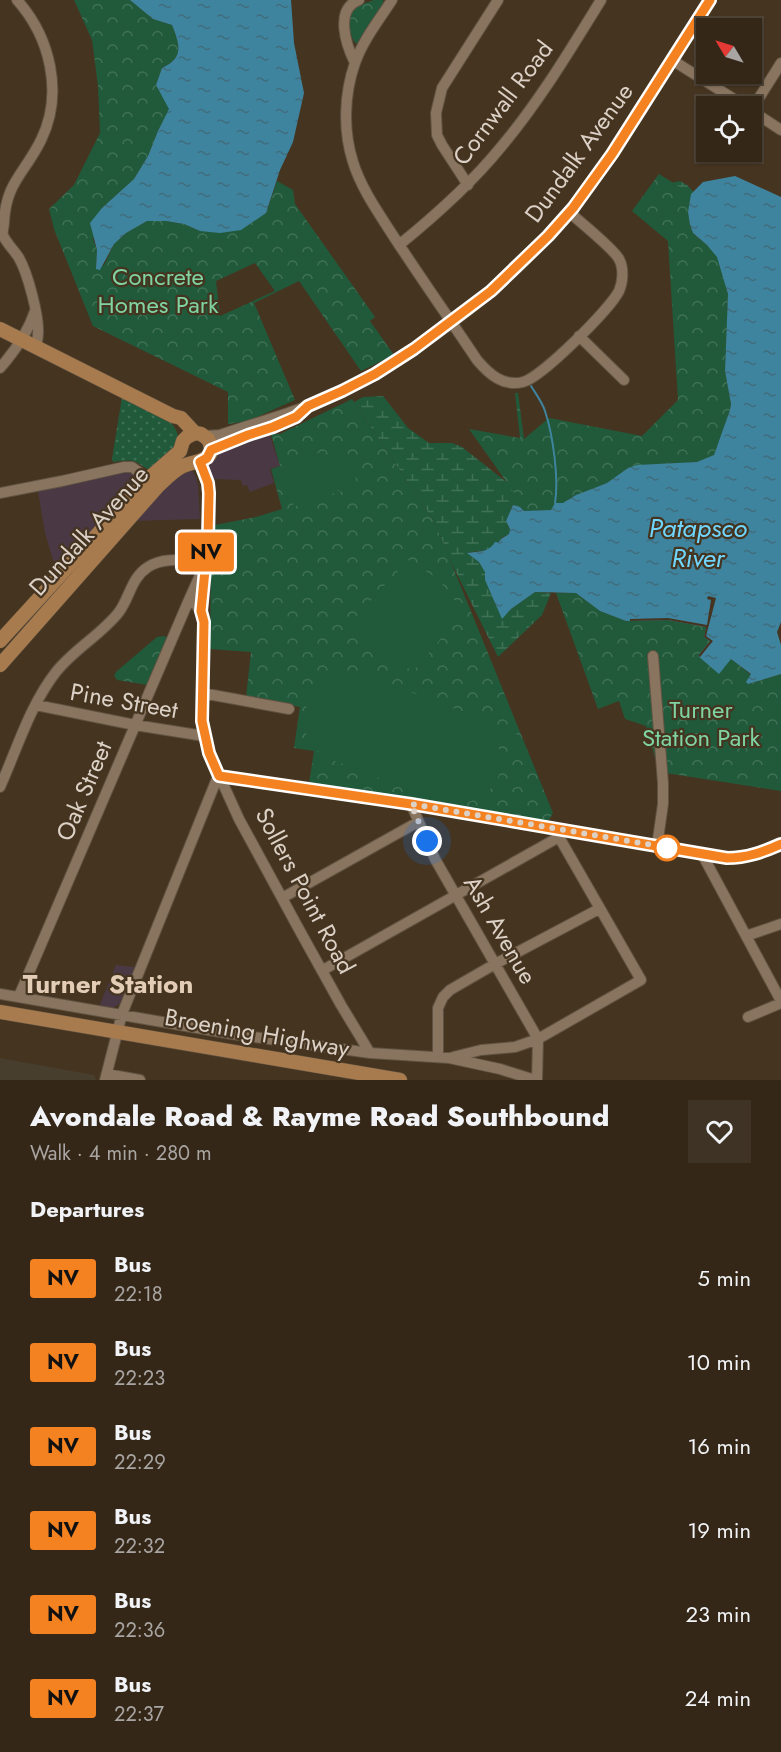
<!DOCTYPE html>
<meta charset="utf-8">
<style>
body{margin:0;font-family:Jost,sans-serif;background:#3f3325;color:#f1f3f6;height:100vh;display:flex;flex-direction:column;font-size:22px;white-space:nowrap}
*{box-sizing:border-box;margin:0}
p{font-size:20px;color:#a9a5a2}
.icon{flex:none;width:33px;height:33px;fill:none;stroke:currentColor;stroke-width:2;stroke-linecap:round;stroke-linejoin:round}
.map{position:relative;height:1080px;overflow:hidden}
.sheet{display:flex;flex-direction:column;background:#342718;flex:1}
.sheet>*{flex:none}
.badge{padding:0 12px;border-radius:4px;font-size:21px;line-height:39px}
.needle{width:39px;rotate:308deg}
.tools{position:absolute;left:696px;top:18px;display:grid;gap:12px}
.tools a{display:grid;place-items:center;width:66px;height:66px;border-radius:0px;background:#342718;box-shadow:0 2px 4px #0004,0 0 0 2px #4e4437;font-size:30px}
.you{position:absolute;width:30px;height:30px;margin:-15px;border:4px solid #fff;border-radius:50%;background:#1a73e8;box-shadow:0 0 0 9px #1a73e833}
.map>.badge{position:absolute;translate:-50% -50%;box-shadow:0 0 0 3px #fff}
h2{padding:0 30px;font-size:22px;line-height:54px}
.round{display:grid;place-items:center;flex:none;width:63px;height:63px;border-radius:0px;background:#3f3325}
.summary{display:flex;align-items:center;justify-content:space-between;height:102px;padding:0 30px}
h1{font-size:28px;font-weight:800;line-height:45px}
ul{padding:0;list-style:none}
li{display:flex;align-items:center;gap:18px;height:84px;padding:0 30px}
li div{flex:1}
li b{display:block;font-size:22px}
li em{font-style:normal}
li .badge{min-width:66px;font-weight:700;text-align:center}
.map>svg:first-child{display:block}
</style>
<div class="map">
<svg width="781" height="1080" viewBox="0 0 781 1080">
<defs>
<pattern id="grass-dots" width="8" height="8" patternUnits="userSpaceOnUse" patternTransform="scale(1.5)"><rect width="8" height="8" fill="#205a3b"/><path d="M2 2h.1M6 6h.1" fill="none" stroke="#407156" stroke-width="1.8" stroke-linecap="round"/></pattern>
<pattern id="wetland-marsh" width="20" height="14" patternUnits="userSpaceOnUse" patternTransform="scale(1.5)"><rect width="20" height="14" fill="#205a3b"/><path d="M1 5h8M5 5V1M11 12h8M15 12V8" fill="none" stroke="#407156"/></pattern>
<pattern id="park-crowns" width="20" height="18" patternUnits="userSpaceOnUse" patternTransform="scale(1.5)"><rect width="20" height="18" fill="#205a3b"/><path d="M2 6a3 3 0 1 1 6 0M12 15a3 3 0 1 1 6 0" fill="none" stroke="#407156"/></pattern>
<pattern id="water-ripples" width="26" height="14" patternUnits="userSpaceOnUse" patternTransform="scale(1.5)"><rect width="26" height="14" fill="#3f849e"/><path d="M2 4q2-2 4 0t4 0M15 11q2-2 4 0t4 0" fill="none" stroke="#406c7b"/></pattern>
</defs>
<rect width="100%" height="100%" fill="#453420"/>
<path fill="#4a3944" d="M269,433L280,466L270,469L274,483L250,492L247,485L243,486L241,480L212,479L208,461L214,451Z
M185,468L193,472L196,478L198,485L200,519L131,521Z
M124,472L133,474L137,479L136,485L56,570L45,533L38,491Z
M116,965L135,967L120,1003L113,1008L99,1007Z"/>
<path fill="#473e2d" d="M0,1058L94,1075L96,1080H0Z"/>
<path fill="url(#grass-dots)" d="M122,397C143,407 182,416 179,446L151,470C144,468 142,465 136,462C129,459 121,461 113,462L112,459Z"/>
<path fill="url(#wetland-marsh)" d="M680,181L687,185L693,191C688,203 685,225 695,235C703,243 713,248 718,258C734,293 725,332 725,369C725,382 731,396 730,410L714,455L697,462L637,465L628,468L607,483L597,487L576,495L563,503H555L551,510L524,511L520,507L513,505L506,521L510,529L509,534L501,538L500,542L495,543C488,553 479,550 468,553L479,562L486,572L485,580L502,618L511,609L535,592L551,593L542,615L498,657L450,560L435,523L354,402L363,397L383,396L408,428L429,443H452L462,447L509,484L521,499L529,498L536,505C549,503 559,497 571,492C578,489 585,487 592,483C607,474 621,462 638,458C651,455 718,461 705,431L715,415L717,396L714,377L710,373L709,369L712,360L717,353L718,345L712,334L713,310L717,297L714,274L706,268C705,263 707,258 706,254C701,239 682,246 675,234C671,225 675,215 671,206L668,205C658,206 647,211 642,200L649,188Z"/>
<path fill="url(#park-crowns)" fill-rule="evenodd" d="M74,0H130L153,19L172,25C180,45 184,58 162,68L156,85L170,109L158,131L148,156L134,179L102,208L93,239L97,250L96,269L104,265L114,244L126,233L147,221H166L184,224L200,231L266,213L277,181L293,190L295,204L375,317L370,321L394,355L361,371L299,281L254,303L295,400L248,421L228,424V392L93,326L54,229L49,209L74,185L100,133L98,86L92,40ZM255,263L275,291L220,316L216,281Z
M374,0H383L384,5L360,42L357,44C352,40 352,37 350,31C344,11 359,5 374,0Z
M659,174L691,194L688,212L690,225L693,234L707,245L717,257L728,294L725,371L731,404L730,410L714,455L697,462L655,464L628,468L607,483L576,495L551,510L527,511L469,429L520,438L515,393H518L524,439L549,418L642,436L678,400L668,241L632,211Z
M352,399L435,523L553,813L547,823L309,783L314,751L294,748L300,707L246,697L251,652L210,649L211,558L215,525L256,517L282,509L271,469L280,466L271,434H280Z
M556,593H576L600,611L626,621L668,620L706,627L710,641L751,675L748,684L781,674V791L659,772L646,726L625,719L619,701L598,709Z
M164,636L168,638L148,685L117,680L114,675L117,671L157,637Z"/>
<path fill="#205a3b" d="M345,445L358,486L339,492L327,451Z
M325,451L338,492L316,499L313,491L315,499L294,507L281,466Z
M408,560L438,579L455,601L439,641L413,671L362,641L355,618Z
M345,672H358L517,733L513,741L494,735C498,745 502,756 501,767C498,792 472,805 449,805L327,758C320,753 314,748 309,741C305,734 305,726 305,718C305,694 322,677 345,672Z"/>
<path fill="url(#water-ripples)" d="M130,0H291L294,43L304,93L293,142L280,170L266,213L241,230L220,233L200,231L184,224L166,221H147L126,233L114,244L100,270L96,269L97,250L90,223L102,208L134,179L148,156L158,131L169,109L156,85L162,68C184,58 180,45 172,25L153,19Z
M735,176L781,197V622L777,632L781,645V674L748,684L746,682L751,674L731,659L719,674L698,656L710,641L704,637L706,627L668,620L626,621L600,611L576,593L535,592L511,609L502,619L485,580V572L479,562L467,553C479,551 488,553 495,542H499L501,539L509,534L510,529L506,521L513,505L520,507L524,511L551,510L555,503H563L576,495L597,487L607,483L628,468L637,465L697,462L714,455L730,410L731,404L725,371L728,294L717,257L707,245L693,233L690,225L688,212L691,194L703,182Z"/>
<path fill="#453420" d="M708,596L716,598L706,636L713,641L700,657L698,656L710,641L704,637L706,627L668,620L630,621V619L668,618L707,625L711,600L707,599Z"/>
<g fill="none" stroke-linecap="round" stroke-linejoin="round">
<path stroke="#3f849e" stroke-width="2" d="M531,386C536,394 542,402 545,411C553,435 559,479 555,503"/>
<g stroke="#605241" stroke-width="12">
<path id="minor" d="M17,0C50,37 64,93 41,140C25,173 6,182 4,222C4,226 2,232 3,235C6,243 15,251 19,258C28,274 39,316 38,333C38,337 37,342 36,347
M392,0C379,20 363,40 355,63C344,94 343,131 353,162C361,188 378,212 392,234C420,277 449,318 477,360C489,374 503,387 523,382C542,377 610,309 619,291C623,282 624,268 619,259C613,248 580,222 569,212
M672,60L745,106
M355,63C346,45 334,9 359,0
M752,109L781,63
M752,111L781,130
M468,185L442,145L437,135L436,113L442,88L498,0
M399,245C436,215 471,184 501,147C539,102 570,50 601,0
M579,336L624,380
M0,368C15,351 28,332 35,311
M205,436L220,435C261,421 304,410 343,391C425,349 516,280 572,208C624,143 666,70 710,0
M211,450C222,445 235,440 247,435C265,429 286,425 301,413
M200,462L208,483L209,493L208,539L201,611L204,622L202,721L209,753L239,819L301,933L341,1005L370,1053
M0,493L62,481L124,467H132L154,483
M653,656L663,783V804L657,846
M202,693L289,709
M36,705L135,725L204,736
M218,776L411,804L727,858C747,858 763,851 781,844
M0,787C17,749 30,705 56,672C74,649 101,635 119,612C130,597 131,578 148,567C164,556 187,561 206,562L188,602
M411,804L435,859L538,1039L537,1080
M702,854L781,1001
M282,898L418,822
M746,936L781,924
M323,970L559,837
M0,994L232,1034L370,1053L449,1058L500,1069L535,1080
M19,996L188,602L195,604L201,611
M748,1017L781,1003
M438,1057V1008L443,997L450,990L495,964L599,909
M453,1057L481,1050L515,1047L538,1039L641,980L559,837L557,829
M107,1074L140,1080
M105,1080L122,1014L218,776"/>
</g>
<g stroke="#605241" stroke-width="15">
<path id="major" d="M0,329L173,416L181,418L195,433
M0,641L148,479L180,451L183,441L187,437L195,433L201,434L208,439C220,463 193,460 181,467C172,472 166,479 158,486L0,665
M0,1012L400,1080"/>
</g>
<use href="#minor" stroke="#88745f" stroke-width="10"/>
<use href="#major" stroke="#a77b4e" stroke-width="14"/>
</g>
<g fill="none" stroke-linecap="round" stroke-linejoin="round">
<g stroke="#fff" stroke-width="14">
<path id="line" d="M710,0L612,154L573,208L548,236L491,291L414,349L375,374L342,391L308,406L296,417L273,427L248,435L211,450L207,458L200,462L208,483L209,493L208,539L201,611L204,622L202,721L209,753L219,776L411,804L727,858C747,858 763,852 781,844"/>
</g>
<use href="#line" stroke="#f58220" stroke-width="9"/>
<path stroke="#dcd1c6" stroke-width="6" stroke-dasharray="0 10.8" d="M427,841L411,804L676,849L667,848"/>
</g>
<circle fill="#fff" stroke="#f58220" stroke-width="3" cx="667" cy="848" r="12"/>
<g text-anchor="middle" stroke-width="4.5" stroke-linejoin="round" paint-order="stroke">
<g font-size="24" fill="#dcd1c6" stroke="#453420">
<text transform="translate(503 103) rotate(-53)" y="8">Cornwall Road</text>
<text transform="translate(579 153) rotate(-54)" y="8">Dundalk Avenue</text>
<text transform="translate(89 531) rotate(-48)" y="8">Dundalk Avenue</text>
<text transform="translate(124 701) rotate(10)" y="8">Pine Street</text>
<text transform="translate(84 791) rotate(-67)" y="8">Oak Street</text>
<text transform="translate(305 891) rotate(62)" y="8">Sollers Point Road</text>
<text transform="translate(500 930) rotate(60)" y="8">Ash Avenue</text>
<text transform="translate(257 1033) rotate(10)" y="8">Broening Highway</text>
</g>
<g font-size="24" fill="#7fd4a2" stroke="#453420">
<text x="158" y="285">Concrete<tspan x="158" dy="28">Homes Park</tspan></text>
<text x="701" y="718">Turner<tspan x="701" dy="28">Station Park</tspan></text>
</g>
<g font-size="26" font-style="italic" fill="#70d6fd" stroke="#453420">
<text x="698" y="537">Patapsco<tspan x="698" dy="30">River</tspan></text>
</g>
<g font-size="26" font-weight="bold" fill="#e3cdb6" stroke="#453420">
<text x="108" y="993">Turner Station</text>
</g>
</g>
</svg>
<div class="tools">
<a><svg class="needle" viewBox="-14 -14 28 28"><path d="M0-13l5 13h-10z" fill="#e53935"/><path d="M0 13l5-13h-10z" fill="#a9a5a2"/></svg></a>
<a><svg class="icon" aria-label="locate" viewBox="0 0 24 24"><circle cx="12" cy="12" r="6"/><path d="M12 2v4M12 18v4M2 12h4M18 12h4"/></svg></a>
</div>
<div class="you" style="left:427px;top:841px"></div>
<b class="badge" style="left:206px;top:552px;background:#f58220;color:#111">NV</b>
</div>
<section class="sheet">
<div class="summary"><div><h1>Avondale Road &amp; Rayme Road Southbound</h1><p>Walk · 4 min · 280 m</p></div><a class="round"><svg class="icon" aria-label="heart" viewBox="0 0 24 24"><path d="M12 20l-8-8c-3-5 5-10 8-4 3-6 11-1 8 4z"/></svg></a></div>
<h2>Departures</h2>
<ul>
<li><span class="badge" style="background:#f58220;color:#111">NV</span><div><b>Bus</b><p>22:18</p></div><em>5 min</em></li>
<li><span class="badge" style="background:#f58220;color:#111">NV</span><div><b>Bus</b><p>22:23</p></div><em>10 min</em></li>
<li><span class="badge" style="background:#f58220;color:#111">NV</span><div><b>Bus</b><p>22:29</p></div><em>16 min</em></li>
<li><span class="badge" style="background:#f58220;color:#111">NV</span><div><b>Bus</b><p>22:32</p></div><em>19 min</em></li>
<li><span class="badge" style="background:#f58220;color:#111">NV</span><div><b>Bus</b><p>22:36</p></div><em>23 min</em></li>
<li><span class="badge" style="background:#f58220;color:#111">NV</span><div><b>Bus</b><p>22:37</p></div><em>24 min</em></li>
</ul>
</section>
